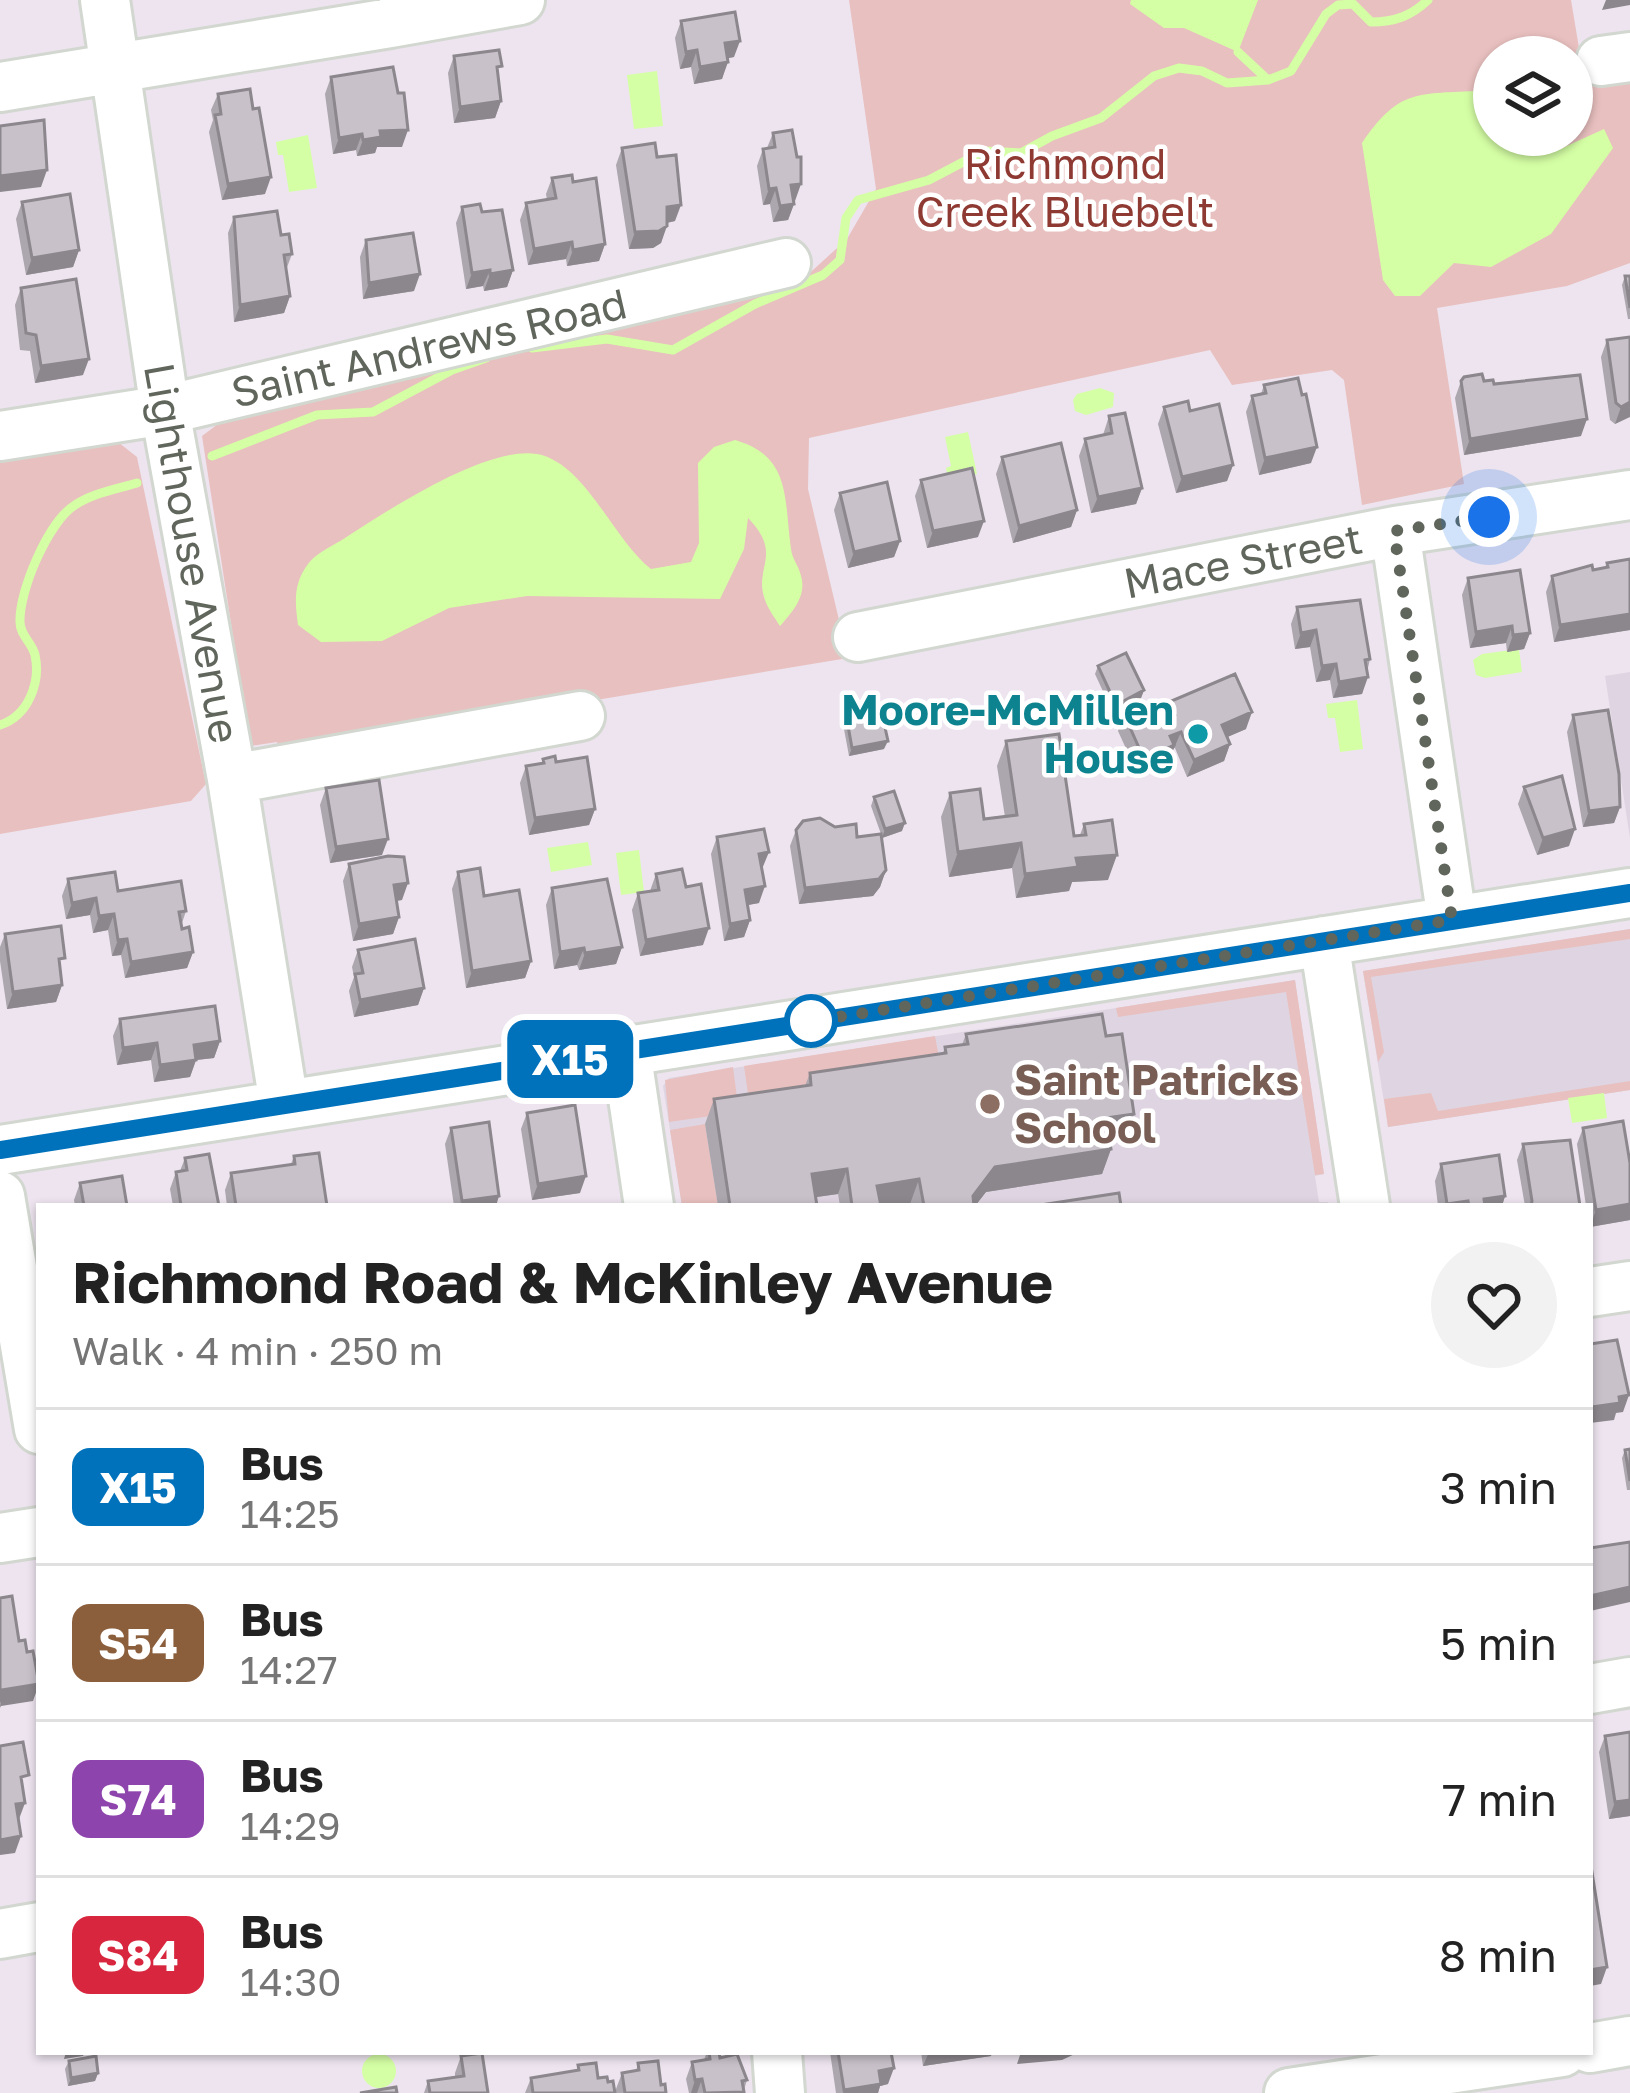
<!DOCTYPE html>
<meta charset="utf-8">
<style>
body{margin:0;font-family:"Golos Text",sans-serif;background:#f2f2f2;color:#222;height:100vh;display:flex;flex-direction:column;font-size:45px;white-space:nowrap}
*{box-sizing:border-box;margin:0}
p{font-size:39px;color:#767676}
.icon{flex:none;width:66px;height:66px;fill:none;stroke:currentColor;stroke-width:2;stroke-linecap:round;stroke-linejoin:round}
.map{position:relative;flex:1;overflow:hidden}
.side{position:absolute;left:36px;top:1203px;width:1557px;height:852px;display:flex;flex-direction:column;background:#fff;border-radius:0px;box-shadow:0 3px 9px #0004}
.side>*{flex:none}
.badge{padding:0 24px;border-radius:18px;font-size:42px;line-height:78px}
.fabs{position:absolute;left:1473px;top:36px;display:grid;gap:24px}
.fabs a{display:grid;place-items:center;width:120px;height:120px;border-radius:50%;background:#fff;box-shadow:0 3px 9px #0004;font-size:60px}
.you{position:absolute;width:60px;height:60px;margin:-30px;border:9px solid #fff;border-radius:50%;background:#1a73e8;box-shadow:0 0 0 18px #1a73e833}
.map>.badge{position:absolute;translate:-50% -50%;box-shadow:0 0 0 6px #fff}
.round{display:grid;place-items:center;flex:none;width:126px;height:126px;border-radius:63px;background:#f2f2f2}
.overview{display:flex;align-items:center;justify-content:space-between;height:204px;padding:0 36px}
h1{font-size:57px;font-weight:700;line-height:90px}
ul{padding:0;list-style:none}
li{display:flex;align-items:center;gap:36px;height:156px;padding:0 36px;border-top:3px solid #e0e0e0}
li div{flex:1}
li b{display:block;font-size:45px}
li em{font-style:normal}
li .badge{min-width:132px;font-weight:700;text-align:center}
.map>svg:first-child{display:block}
</style>
<div class="map">
<svg width="1630" height="2093" viewBox="0 0 1630 2093">
<rect width="100%" height="100%" fill="#ede4ef"/>
<path fill="#dfd5e2" d="M1630,672V838L1605,676Z
M1630,929V1090L1388,1127L1363,971Z
M1295,980L1324,1174L1315,1176L1319,1202H1328L1329,1206H682L663,1086L669,1078Z"/>
<path fill="#e8c0bf" fill-rule="evenodd" d="M849,0H1571L1585,84L1630,78V263L1567,286L1437,308L1464,484L1362,505L1344,380L1332,370L1232,385L1210,350L809,438L808,489L848,658L279,753L277,742L250,746L202,436L234,412L802,280L847,239L876,189ZM1494,57H1572V135H1494Z
M109,435L137,457L206,784L191,801L0,834V452Z
M1630,929V939L1371,977L1384,1052L1378,1062L1363,971Z
M1295,980L1324,1174L1315,1175L1286,992L1118,1017L1116,1008Z
M935,1036L940,1063L749,1101L744,1066Z
M733,1067L738,1105L732,1113L669,1122L665,1080Z
M1630,1081V1090L1388,1127L1384,1099L1431,1093L1438,1111Z
M705,1124L718,1206H682L670,1130Z"/>
<path fill="#d5ffa5" d="M1131,0H1258L1238,52L1184,28H1164L1130,4Z
M657,71L663,126L634,129L627,75Z
M1475,91L1494,106V135H1522L1534,150H1558L1604,129L1613,148L1551,234L1491,267L1454,263L1420,296H1395L1383,280L1362,143C1398,90 1416,94 1475,91Z
M308,135L317,188L289,192L283,155H278L276,142Z
M1100,388L1114,393L1113,407L1086,415L1075,411L1073,400L1077,394Z
M968,432L977,474L948,479L946,468L951,466L945,437Z
M735,440C792,456 784,501 791,549C792,559 799,566 801,576C807,596 792,612 780,626C775,618 768,609 765,600C753,567 784,555 748,518L744,549L720,599L527,596L449,608L382,641L321,642L298,625C295,602 293,584 308,564C316,553 334,545 345,538C387,511 496,438 545,456C590,473 614,540 651,569L691,562L699,543L698,463L714,447Z
M1519,649L1522,672L1485,678L1476,675L1473,660L1482,654Z
M1357,700L1363,749L1340,752L1335,718H1328L1326,704Z
M588,842L592,865L551,872L547,848Z
M639,850L644,892L621,895L616,853Z
M1604,1093L1607,1118L1572,1123L1568,1098Z
M362 2071a17 17 0 1 1 34 0a17 17 0 1 1-34 0Z"/>
<g fill="none" stroke-linecap="round" stroke-linejoin="round">
<path stroke="#d5ffa5" stroke-width="9" d="M1238,52L1268,80
M532,348L607,339L673,350L755,304L823,275L840,260L846,218L858,200L929,180L984,151L1021,153L1052,136L1101,118L1154,76L1179,68L1202,71L1227,83L1268,80L1291,71L1326,14L1338,5L1353,4L1371,22C1395,22 1411,16 1428,0
M212,456L317,415L373,412L452,370L486,358
M0,725C28,716 41,683 35,655C32,642 20,636 20,622C19,591 48,522 75,505C93,493 117,489 137,483"/>
<g stroke="#d2d7d0" stroke-width="54">
<path id="minor" d="M105,0L165,410L232,779L284,1104
M390,23L520,0
M1601,61L1630,57
M0,87L390,23L419,0
M0,436L165,410L786,263
M1395,531L1452,920
M858,637L1395,531L1630,495
M232,779L580,716
M1324,941L1365,1206
M626,1050L649,1206
M0,1150L1630,893
M0,1196L39,1429
M1590,1292L1630,1286
M0,1538L39,1532
M1590,1689L1630,1682
M0,1934L39,1927
M1590,2048L1630,2041
M777,2052L780,2093
M1289,2093L1562,2052"/>
</g>
<use href="#minor" stroke="#fff" stroke-width="48"/>
</g>
<path fill="#aca6ae" d="M681,21L734,57L727,58L722,79L694,84L691,67L680,69L675,38Z
M454,56L501,101L495,118L454,123L448,73Z
M331,77L398,93L402,147H377L375,153L357,156L356,150L333,154L325,94Z
M218,94L265,194L222,200L209,132L213,120L211,110Z
M773,133L795,201L788,220L773,222L770,204L763,205L757,166L763,149L767,148Z
M622,148L657,157L675,221L667,223L661,243L653,248L629,249L616,165Z
M552,178L573,182L605,244L599,261L567,266L566,259L528,265L520,220L526,203L547,200L546,194Z
M22,202L79,250L73,267L26,275L16,219Z
M462,207L482,212L513,270L507,287L484,291L483,286L466,289L456,223Z
M234,217L281,235L292,254L286,270L290,296L284,313L234,322L228,233Z
M366,240L414,291L363,299L360,257Z
M1625,276H1630V319H1628L1622,285Z
M21,288L83,375L35,383L30,351L20,350L15,305Z
M1607,340L1628,417L1615,424L1610,420L1601,357Z
M1461,381H1484L1494,384L1581,436L1464,455L1455,398Z
M1264,385L1311,463L1259,475L1246,412L1252,396L1261,394Z
M1164,407L1190,411L1233,465L1227,481L1176,493L1158,424Z
M1109,416L1142,488L1136,504L1091,513L1079,456L1085,439L1103,435Z
M1002,457L1077,510L1071,527L1013,543L996,474Z
M921,480L978,537L927,548L915,496Z
M840,493L900,541L894,557L848,568L834,510Z
M1630,559V630L1554,642L1546,592L1552,576L1605,567L1607,563Z
M1468,578L1530,633L1524,649L1507,652L1506,643L1470,648L1462,595Z
M1297,607L1370,659L1362,694L1333,698L1330,680L1316,682L1310,647L1295,649L1291,624Z
M1098,666L1144,690L1141,698L1113,713L1095,674Z
M1169,702L1246,729L1227,737L1230,744L1224,761L1187,777L1175,748L1172,749L1168,762L1138,775L1118,731L1124,714L1163,720Z
M1573,715L1620,807L1614,823L1583,827L1567,732Z
M847,720L884,749L849,756L844,729Z
M1006,741L1074,836L1080,835L1084,824L1108,880L1072,882L1069,891L1016,898L1012,868L949,877L941,817L950,793L984,819L1005,817L997,766Z
M543,759L595,809L589,825L529,835L520,783L526,766L541,764Z
M1524,787L1569,846L1537,855L1518,804Z
M326,788L382,855L330,863L320,805Z
M874,797L902,831L882,838L886,870L880,887L873,896L799,904L790,846L796,830L835,827L857,837L881,834L871,806Z
M717,837L762,869L759,903L747,905L750,920L744,937L724,941L711,854Z
M349,864L402,900L396,901L399,917L393,934L353,941L343,881Z
M458,872L484,896L531,961L525,978L466,988L452,889Z
M656,874L686,887L703,945L640,956L632,910L638,893L650,891Z
M68,879L186,911L181,926L193,952L187,968L125,978L121,955L112,956L108,930L93,933L90,915L66,919L62,896Z
M552,888L622,947L616,964L579,970L577,965L554,969L546,905Z
M5,934L60,971L62,985L56,1002L7,1009L0,961V947Z
M358,950L424,988L418,1005L354,1017L349,991L354,977L352,967Z
M120,1019L220,1041L214,1058L196,1060L190,1077L154,1082L151,1060L117,1065L113,1036Z
M966,1034L1125,1138L1110,1141L1111,1149L1102,1174L986,1192L975,1206H911L910,1204L897,1206H840L838,1194L816,1197L817,1206H718L705,1124L714,1099L805,1086L810,1073L943,1053L945,1047L962,1045Z
M527,1113L580,1193L532,1200L521,1129Z
M451,1128L496,1206H454L445,1144Z
M1583,1128L1630,1220L1590,1227V1206H1586L1577,1144Z
M1523,1144L1580,1206H1525L1517,1160Z
M294,1156L327,1206H227L225,1190L231,1173L291,1164Z
M185,1158L219,1206H173L170,1189L176,1172L180,1171Z
M1441,1164L1505,1196L1502,1206H1438L1435,1181Z
M80,1183L127,1206H75L74,1200Z
M1630,1449V1490H1627L1622,1458L1625,1450Z
M1605,1736L1630,1816L1609,1819L1599,1752Z
M707,2052H719L720,2058L747,2080L743,2093H689L686,2079L692,2062L704,2060Z
M830,2052H891L888,2084L880,2086L878,2093H836Z
M921,2052H992L991,2056L923,2066Z
M461,2056L488,2093H424L428,2081L455,2077V2073Z
M69,2061L98,2073L95,2081L68,2086L65,2069Z
M638,2063L661,2085L666,2093H616V2089L622,2073L636,2071Z
M578,2065L608,2082L615,2093H525L531,2078L576,2071Z"/>
<path fill="#8c878d" d="M1606,0H1630V5L1602,10Z
M740,41L734,57L719,60L725,43Z
M697,50L691,67L680,69L686,52Z
M728,62L722,79L694,84L700,67Z
M501,101L495,118L454,123L460,107Z
M408,130L402,147H377L375,153L357,156L363,140L380,131Z
M362,134L356,150L333,154L339,138Z
M47,170L41,187L0,192V176Z
M271,177L265,194L222,200L228,184Z
M801,184L795,201L785,202L791,185Z
M776,188L770,204L763,205L769,189Z
M794,204L788,220L773,222L780,206Z
M681,205L675,221L661,224L667,207Z
M667,226L661,243L653,248L629,249L635,232Z
M572,242L566,259L528,265L534,249Z
M605,244L599,261L567,266L573,250Z
M79,250L73,267L26,275L32,258Z
M490,270L483,286L466,289L472,273Z
M513,270L507,287L484,291L490,274Z
M420,274L414,291L363,299L369,283Z
M290,296L284,313L234,322L240,305Z
M89,359L83,375L35,383L41,366Z
M1630,402V417L1615,424L1621,407Z
M1587,419L1581,436L1464,455L1470,439Z
M1317,447L1311,463L1259,475L1265,458Z
M1233,465L1227,481L1176,493L1182,477Z
M1142,488L1136,504L1091,513L1098,497Z
M1077,510L1071,527L1013,543L1019,526Z
M984,521L978,537L927,548L933,531Z
M900,541L894,557L848,568L854,552Z
M1630,614V630L1554,642L1560,625Z
M1512,626L1506,643L1470,648L1476,632Z
M1316,630L1310,647L1295,649L1301,633Z
M1530,633L1524,649L1507,652L1513,635Z
M1336,664L1330,680L1316,682L1322,666Z
M1368,677L1362,694L1333,698L1339,682Z
M1144,690L1141,698L1113,713L1116,705Z
M1252,712L1246,729L1216,742L1222,725Z
M1181,732L1168,762L1138,775L1144,759L1170,736Z
M888,741L884,749L849,756L852,748Z
M1230,744L1224,761L1187,777L1194,760Z
M1620,807L1614,823L1583,827L1589,811Z
M595,809L589,825L529,835L535,818Z
M905,823L902,831L882,838L885,829Z
M1575,829L1569,846L1537,855L1543,838Z
M388,839L382,855L330,863L336,847Z
M1021,843L1012,868L949,877L958,852Z
M769,852L762,869L759,854Z
M1117,855L1108,880L1072,882L1069,891L1016,898L1025,874L1076,858Z
M886,870L880,887L873,896L799,904L805,888Z
M408,883L402,900L388,902L394,885Z
M765,886L759,903L738,907L745,890Z
M96,898L90,915L66,919L72,903Z
M114,914L108,930L93,933L99,916Z
M399,917L393,934L353,941L359,924Z
M750,920L744,937L724,941L730,924Z
M709,928L703,945L640,956L646,940Z
M127,939L121,955L112,956L118,940Z
M622,947L616,964L579,970L585,953Z
M584,948L577,965L554,969L560,952Z
M193,952L187,968L125,978L131,962Z
M531,961L525,978L466,988L472,971Z
M62,985L56,1002L7,1009L13,992Z
M424,988L418,1005L354,1017L360,1000Z
M220,1041L214,1058L196,1060L190,1077L154,1082L160,1065L194,1045Z
M157,1043L151,1060L117,1065L123,1048Z
M1134,1114L1125,1138L1097,1143L1106,1118Z
M1111,1149L1102,1174L986,1192L975,1206L973,1196L995,1167Z
M847,1169L838,1194L803,1199L812,1174Z
M586,1176L580,1193L532,1200L538,1184Z
M919,1179L910,1204L870,1206L877,1186Z
M499,1196L496,1206H461L462,1201Z
M1505,1196L1502,1206H1481L1484,1199Z
M1630,1204V1220L1590,1227L1596,1210Z
M1629,1395L1623,1412L1616,1413L1614,1420L1590,1423L1592,1407L1619,1397Z
M1630,1587V1602L1590,1611V1596Z
M39,1684L33,1701L1,1706L0,1708L1,1690Z
M1630,1800V1816L1609,1819L1615,1802Z
M25,1803L19,1819L10,1821L16,1804Z
M21,1836L15,1853L0,1855V1840Z
M1607,1967L1601,1984L1590,1986V1970Z
M66,2052H85L83,2056L64,2059Z
M929,2052H992L991,2056L923,2066Z
M1021,2052H1079L1062,2060L1017,2064Z
M894,2068L888,2084L880,2086L878,2093H843L844,2090L879,2071Z
M98,2073L95,2081L68,2086L71,2078Z
M702,2079L697,2093H691L695,2080Z"/>
<path fill="#c8c1ca" stroke="#8c878d" stroke-width="3" d="M735,12L740,41L725,43L728,62L700,67L697,50L686,52L681,21Z
M499,50L502,66L497,67L501,101L460,107L454,56Z
M393,67L398,93H404L408,130L380,131L381,137L363,140L362,134L339,138L331,77Z
M250,89L253,109L259,108L271,177L228,184L215,115L221,114L218,94Z
M44,120L47,170L0,176V126Z
M792,130L797,157H801V184L791,185L794,204L780,206L776,188L769,189L763,149L775,147L773,133Z
M655,143L657,157L676,155L681,205L667,207V226L659,231L635,232L622,148Z
M572,175L573,182L596,178L605,244L573,250L572,242L534,249L526,203L556,198L552,178Z
M70,194L79,250L32,258L22,202Z
M480,204L482,212L502,210L513,270L490,274V270L472,273L462,207Z
M277,211L281,235L289,234L292,254L284,255L290,296L240,305L234,217Z
M413,233L420,274L369,283L366,240Z
M1625,276H1630V308Z
M76,279L89,359L41,366L36,335L26,333L21,288Z
M1630,337V402L1621,407L1616,403L1607,340Z
M1482,374L1484,381L1493,380L1494,384L1580,375L1587,419L1470,439L1461,381L1464,377Z
M1298,378L1302,395L1306,394L1317,447L1265,458L1252,396L1266,393L1264,385Z
M1188,401L1190,411L1219,404L1233,465L1182,477L1164,407Z
M1125,413L1142,488L1098,497L1085,439L1112,433L1109,416Z
M1061,443L1077,510L1019,526L1002,457Z
M972,468L984,521L933,531L921,480Z
M887,482L900,541L854,552L840,493Z
M1630,559V614L1560,625L1552,576L1592,565L1593,570L1608,567L1607,563Z
M1520,570L1530,633L1513,635L1512,626L1476,632L1468,578Z
M1360,600L1370,659L1365,660L1368,677L1339,682L1336,664L1322,666L1316,630L1301,633L1297,607Z
M1126,653L1144,690L1116,705L1098,666Z
M1235,674L1252,712L1222,725L1230,744L1194,760L1181,732L1170,736L1174,745L1144,759L1124,714L1154,701L1163,720L1175,715L1169,702Z
M1608,710L1619,774L1620,807L1589,811L1573,715Z
M882,714L888,741L852,748L847,720Z
M1059,734L1074,836L1086,835L1084,824L1112,820L1117,855L1076,858L1078,867L1025,874L1021,843L958,852L950,793L980,789L984,819L1017,815L1006,741Z
M555,756L556,762L587,757L595,809L535,818L526,766L544,763L543,759Z
M1562,776L1575,829L1543,838L1524,787Z
M379,780L388,839L336,847L326,788Z
M894,791L905,823L885,829L874,797Z
M820,818L835,827L856,824L857,837L881,834L886,870L879,879L805,888L796,830L803,821Z
M764,829L769,852L759,854L765,886L745,890L750,920L730,924L717,837Z
M388,856L404,857L408,883L394,885L399,917L359,924L349,864Z
M480,868L484,896L519,890L531,961L472,971L458,872Z
M682,869L686,887L701,884L709,928L646,940L638,893L659,890L656,874Z
M115,872L118,891L181,881L186,911L179,912L182,929L189,927L193,952L131,962L127,939L118,940L114,914L99,916L96,898L72,903L68,879Z
M607,879L622,947L585,953L584,948L560,952L552,888Z
M61,926L65,958L59,959L62,985L13,992L5,934Z
M415,939L424,988L360,1000L355,974L363,973L358,950Z
M215,1006L220,1041L194,1045L196,1060L160,1065L157,1043L123,1048L120,1019Z
M1102,1014L1106,1036L1122,1034L1134,1114L1106,1118L1111,1149L995,1167L973,1196L974,1206H924L919,1179L877,1186L881,1206H852L847,1169L812,1174L817,1206H730L714,1099L811,1085L810,1073L946,1053L945,1047L968,1044L966,1034Z
M575,1105L586,1176L538,1184L527,1113Z
M1623,1121L1630,1163V1204L1596,1210L1583,1128Z
M489,1122L499,1196L462,1201L451,1128Z
M1570,1140L1580,1206H1531L1532,1201L1523,1144Z
M319,1153L327,1206H236L231,1173L295,1164L294,1156Z
M209,1154L219,1206H181L176,1172L187,1170L185,1158Z
M1499,1155L1505,1196L1484,1199L1485,1206H1469L1468,1201L1447,1204L1441,1164Z
M122,1176L127,1206H84L80,1183Z
M1119,1193L1121,1206H1034Z
M1617,1340L1629,1395L1619,1397L1620,1403L1592,1407L1590,1396V1344Z
M1630,1449V1481L1625,1450Z
M1630,1542V1587L1590,1596V1548Z
M12,1596L19,1641L25,1640L27,1652L33,1651L39,1684L1,1690L3,1700L0,1701V1598Z
M1630,1732V1800L1615,1802L1605,1736Z
M23,1742L29,1775L21,1777L25,1803L16,1804L21,1836L0,1840V1746Z
M1591,1866L1607,1967L1590,1970V1866Z
M709,2052H719L720,2058L737,2054L747,2080L742,2081L744,2092L705,2093L702,2079L695,2080L692,2062L710,2059Z
M838,2052H891L894,2068L879,2071L881,2084L844,2090Z
M482,2053L488,2093H430L428,2081L464,2076L461,2056Z
M96,2056L98,2073L71,2078L69,2061Z
M658,2061L661,2085L665,2084L666,2093H625L622,2073L639,2070L638,2063Z
M596,2063L598,2078L607,2077L608,2082L613,2081L615,2093H533L531,2078L579,2070L578,2065Z
M396,2087L397,2093H360Z"/>
<g fill="none" stroke-linecap="round" stroke-linejoin="round">
<g stroke="#fff" stroke-width="27">
<path id="line" d="M0,1150L1630,893"/>
</g>
<use href="#line" stroke="#0072bc" stroke-width="18"/>
<path stroke="#60665c" stroke-width="12" stroke-dasharray="0 21.6" d="M811,1021L794,1024L1452,920L1394,531L1489,517"/>
</g>
<circle fill="#0f9aa8" stroke="#fff" stroke-width="4.5" cx="1198" cy="734" r="12"/>
<circle fill="#fff" stroke="#0072bc" stroke-width="6" cx="811" cy="1021" r="24"/>
<circle fill="#8d6e63" stroke="#fff" stroke-width="4.5" cx="990" cy="1104" r="12"/>
<g text-anchor="middle" stroke-width="9" stroke-linejoin="round" paint-order="stroke">
<g font-size="42" fill="#8e3932" stroke="#fff">
<text x="1065" y="179">Richmond<tspan x="1065" dy="48">Creek Bluebelt</tspan></text>
</g>
<g font-size="42" fill="#60665c" stroke="#fff">
<text transform="translate(429 348) rotate(-13)" y="15">Saint Andrews Road</text>
<text transform="translate(192 553) rotate(80)" y="15">Lighthouse Avenue</text>
<text transform="translate(1243 561) rotate(-11)" y="15">Mace Street</text>
</g>
<g font-size="42" font-weight="bold" fill="#0d838f" stroke="#fff" text-anchor="end">
<text x="1174" y="725">Moore-McMillen<tspan x="1174" dy="48">House</tspan></text>
</g>
<g font-size="42" font-weight="bold" fill="#785e54" stroke="#fff" text-anchor="start">
<text x="1014" y="1095">Saint Patricks<tspan x="1014" dy="48">School</tspan></text>
</g>
</g>
</svg>
<div class="fabs">
<a><svg class="icon" aria-label="layers" viewBox="0 0 24 24"><path d="M12 4l9 5-9 5-9-5zM3 14l9 5 9-5"/></svg></a>
</div>
<div class="you" style="left:1489px;top:517px"></div>
<b class="badge" style="left:570px;top:1059px;background:#0072bc;color:#fff">X15</b>
<section class="side">
<div class="overview"><div><h1>Richmond Road &amp; McKinley Avenue</h1><p>Walk · 4 min · 250 m</p></div><a class="round"><svg class="icon" aria-label="heart" viewBox="0 0 24 24"><path d="M12 20l-8-8c-3-5 5-10 8-4 3-6 11-1 8 4z"/></svg></a></div>
<ul>
<li><span class="badge" style="background:#0072bc;color:#fff">X15</span><div><b>Bus</b><p>14:25</p></div><em>3 min</em></li>
<li><span class="badge" style="background:#8b5e3c;color:#fff">S54</span><div><b>Bus</b><p>14:27</p></div><em>5 min</em></li>
<li><span class="badge" style="background:#8e44ad;color:#fff">S74</span><div><b>Bus</b><p>14:29</p></div><em>7 min</em></li>
<li><span class="badge" style="background:#d7263d;color:#fff">S84</span><div><b>Bus</b><p>14:30</p></div><em>8 min</em></li>
</ul>
</section>
</div>
